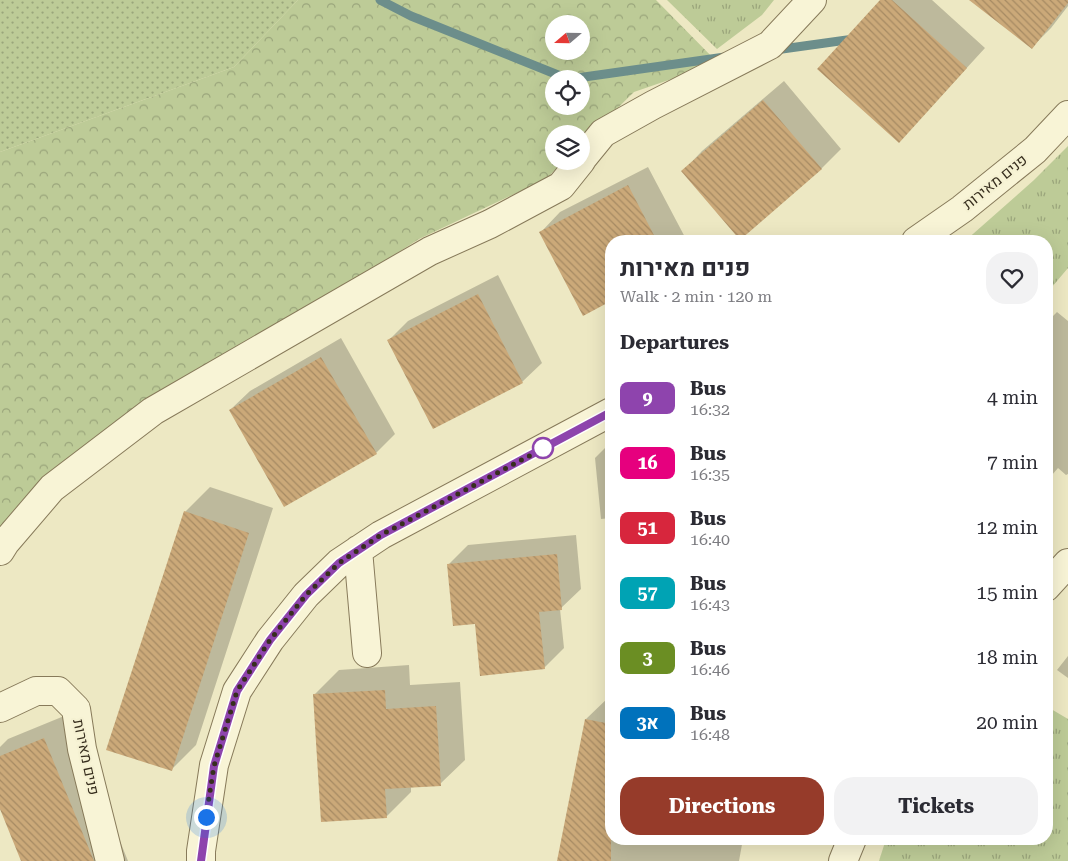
<!DOCTYPE html>
<meta charset="utf-8">
<style>
body{margin:0;font-family:"Roboto Serif",Heebo,serif;background:#f2f2f3;color:#2b2b33;height:100vh;display:flex;flex-direction:column;font-size:19px;white-space:nowrap}
*{box-sizing:border-box;margin:0}
p{font-size:16px;color:#7c7c81}
.icon{flex:none;width:28px;height:28px;fill:none;stroke:currentColor;stroke-width:2;stroke-linecap:round;stroke-linejoin:round}
.map{position:relative;flex:1;overflow:hidden}
.details{position:absolute;left:605px;top:235px;width:448px;height:610px;display:flex;flex-direction:column;background:#fff;border-radius:20px;box-shadow:0 5px 20px #0002}
.details>*{flex:none}
.badge{padding:0 10px;border-radius:8px;font-size:18px;line-height:32px}
.needle{width:32px;rotate:250deg}
.controls{position:absolute;left:545px;top:15px;display:grid;gap:10px}
.controls a{display:grid;place-items:center;width:45px;height:45px;border-radius:50%;background:#fff;box-shadow:0 5px 20px #0002;font-size:25px}
.you{position:absolute;width:25px;height:25px;margin:-12px;border:4px solid #fff;border-radius:50%;background:#1a73e8;box-shadow:0 0 0 8px #1a73e833}
.map>.badge{position:absolute;translate:-50% -50%;box-shadow:0 0 0 2px #fff}
h2{padding:0 15px;font-size:19px;line-height:45px}
.round{display:grid;place-items:center;flex:none;width:52px;height:52px;border-radius:20px;background:#f2f2f3}
.overview{display:flex;align-items:center;justify-content:space-between;height:85px;padding:0 15px}
h1{font-size:24px;font-weight:700;line-height:38px}
.cta{display:flex;gap:10px;margin-top:auto;padding:10px 15px}
.cta a{flex:1;height:58px;border-radius:20px;background:#963b2a;color:#fff;font-size:20px;font-weight:700;line-height:58px;text-align:center}
.cta a+a{background:#f2f2f3;color:#2b2b33}
ul{padding:0;list-style:none}
li{display:flex;align-items:center;gap:15px;height:65px;padding:0 15px}
li div{flex:1}
li b{display:block;font-size:19px}
li em{font-style:normal}
li .badge{min-width:55px;font-weight:700;text-align:center}
.map>svg:first-child{display:block}
</style>
<div class="map">
<svg width="1068" height="861" viewBox="0 0 1068 861">
<defs>
<pattern id="grass-dots" width="8" height="8" patternUnits="userSpaceOnUse" patternTransform="scale(1.25)"><rect width="8" height="8" fill="#bdcb97"/><path d="M2 2h.1M6 6h.1" fill="none" stroke="#9aa57b" stroke-width="1.8" stroke-linecap="round"/></pattern>
<pattern id="forest-crowns" width="20" height="18" patternUnits="userSpaceOnUse" patternTransform="scale(1.25)"><rect width="20" height="18" fill="#bdcb97"/><path d="M2 6a3 3 0 1 1 6 0M12 15a3 3 0 1 1 6 0" fill="none" stroke="#9aa57b"/></pattern>
<pattern id="park-tufts" width="24" height="20" patternUnits="userSpaceOnUse" patternTransform="scale(1.25)"><rect width="24" height="20" fill="#bdcb97"/><path d="M3 7l-1-3M5 7V3M7 7l1-3M15 17l-1-3M17 17v-4M19 17l1-3" fill="none" stroke="#9aa57b"/></pattern>
<pattern id="building-back-hatch" width="6" height="6" patternUnits="userSpaceOnUse" patternTransform="scale(1.25)"><rect width="6" height="6" fill="#cba979"/><path d="M-1 5l2 2M0 0l6 6M5-1l2 2" fill="none" stroke="#a68a63"/></pattern>
</defs>
<rect width="100%" height="100%" fill="#ede8c3"/>
<path fill="url(#grass-dots)" d="M0,0H298L234,67L0,152Z"/>
<path fill="url(#forest-crowns)" fill-rule="evenodd" d="M298,0H656L718,63L634,92L581,144V134H554V161H564L546,179L419,239L243,352L65,461L0,543V152L234,67ZM554,24H581V51H554ZM554,79H581V106H554Z"/>
<path fill="url(#park-tufts)" d="M667,0H774L762,15L717,49Z
M1068,146V268L1046,294V241H965L1034,180Z
M1046,706L1068,719V861H879L886,839H1046Z"/>
<path fill="#0003" d="M882,0H932L985,48L899,142Z
M971,0H1068V6L1051,28L1032,47Z
M784,81L841,149L822,168L740,238L683,171L702,151Z
M648,167L687,241H611V300L584,314L541,232L560,212Z
M498,275L542,363L522,382L389,340L408,321Z
M1057,312L1068,321V474L1066,475L1058,468L1046,482V316L1050,319Z
M341,338L395,434L376,453L230,410L250,391Z
M611,442V518L601,519L595,458Z
M210,487L273,508L196,745L171,770L185,512Z
M576,535L581,589L560,609L564,648L544,668L476,623L448,565L468,545Z
M1068,656V678L1057,670Z
M409,665L410,685L460,682L465,760L440,784L411,786V792L386,817L314,695L339,670Z
M611,695V839H743L739,861H558L586,719Z
M69,714L128,861H22L0,806V747L8,739Z"/>
<g fill="none" stroke-linecap="round" stroke-linejoin="round">
<path stroke="#6c8e8b" stroke-width="9" d="M380,0L411,16L568,79
M775,50L854,39
M570,79L725,57"/>
</g>
<path fill="url(#building-back-hatch)" d="M880,0H892L967,68L899,143L817,69Z
M969,0H1068V3L1032,49Z
M763,100L822,169L740,240L681,171Z
M628,185L657,241H611V301L583,316L539,232Z
M478,294L523,383L433,429L387,340Z
M321,357L377,454L284,507L229,410Z
M184,511L249,533L172,771L106,750Z
M557,554L562,610L539,612L545,669L480,676L475,624L453,626L447,564Z
M385,690L386,709L436,706L441,786L385,789L387,818L321,822L313,694Z
M585,719L611,724V861H557Z
M44,738L94,861H21L0,809V756Z"/>
<g fill="none" stroke-linecap="round" stroke-linejoin="round">
<g stroke="#877a5a" stroke-width="30">
<path id="minor" d="M581,160L603,133L653,105L770,45L812,0
M916,241L962,209L1035,150L1068,115
M358,550L367,653
M0,551L5,543L52,488L153,411L430,251L490,224L561,186L581,161
M1046,587L1068,563
M0,708L36,691H58L76,709L82,749L110,861
M201,861V851L214,765L237,691L270,640L306,595L339,563L381,535L611,412
M843,861L852,839"/>
</g>
<use href="#minor" stroke="#f8f4d6" stroke-width="28"/>
</g>
<g fill="none" stroke-linecap="round" stroke-linejoin="round">
<g stroke="#fff" stroke-width="11">
<path id="line" d="M201,861L214,766L237,691L270,640L306,595L339,563L381,535L611,412"/>
</g>
<use href="#line" stroke="#8e44ad" stroke-width="8"/>
<path stroke="#372e1e" stroke-width="5" stroke-dasharray="0 9" d="M206,817L214,766L237,691L270,640L306,595L339,563L381,535L546,447L543,448"/>
</g>
<circle fill="#fff" stroke="#8e44ad" stroke-width="2.5" cx="543" cy="448" r="10"/>
<g text-anchor="middle" stroke-width="4.5" stroke-linejoin="round" paint-order="stroke">
<g font-size="15" fill="#372e1e" stroke="#f5f1d2">
<text transform="translate(995 182) rotate(-39)" y="5">פנים מאירות</text>
<text transform="translate(86 757) rotate(78)" y="5">פנים מאירות</text>
</g>
</g>
</svg>
<div class="controls">
<a><svg class="needle" viewBox="-14 -14 28 28"><path d="M0-13l5 13h-10z" fill="#e53935"/><path d="M0 13l5-13h-10z" fill="#7c7c81"/></svg></a>
<a><svg class="icon" aria-label="locate" viewBox="0 0 24 24"><circle cx="12" cy="12" r="6"/><path d="M12 2v4M12 18v4M2 12h4M18 12h4"/></svg></a>
<a><svg class="icon" aria-label="layers" viewBox="0 0 24 24"><path d="M12 4l9 5-9 5-9-5zM3 14l9 5 9-5"/></svg></a>
</div>
<div class="you" style="left:206px;top:817px"></div>
<section class="details">
<div class="overview"><div><h1>פנים מאירות</h1><p>Walk · 2 min · 120 m</p></div><a class="round"><svg class="icon" aria-label="heart" viewBox="0 0 24 24"><path d="M12 20l-8-8c-3-5 5-10 8-4 3-6 11-1 8 4z"/></svg></a></div>
<h2>Departures</h2>
<ul>
<li><span class="badge" style="background:#8e44ad;color:#fff">9</span><div><b>Bus</b><p>16:32</p></div><em>4 min</em></li>
<li><span class="badge" style="background:#e6007e;color:#fff">16</span><div><b>Bus</b><p>16:35</p></div><em>7 min</em></li>
<li><span class="badge" style="background:#d7263d;color:#fff">51</span><div><b>Bus</b><p>16:40</p></div><em>12 min</em></li>
<li><span class="badge" style="background:#00a3b4;color:#fff">57</span><div><b>Bus</b><p>16:43</p></div><em>15 min</em></li>
<li><span class="badge" style="background:#6b8e23;color:#fff">3</span><div><b>Bus</b><p>16:46</p></div><em>18 min</em></li>
<li><span class="badge" style="background:#0072bc;color:#fff">3א</span><div><b>Bus</b><p>16:48</p></div><em>20 min</em></li>
</ul>
<div class="cta"><a>Directions</a><a>Tickets</a></div>
</section>
</div>
